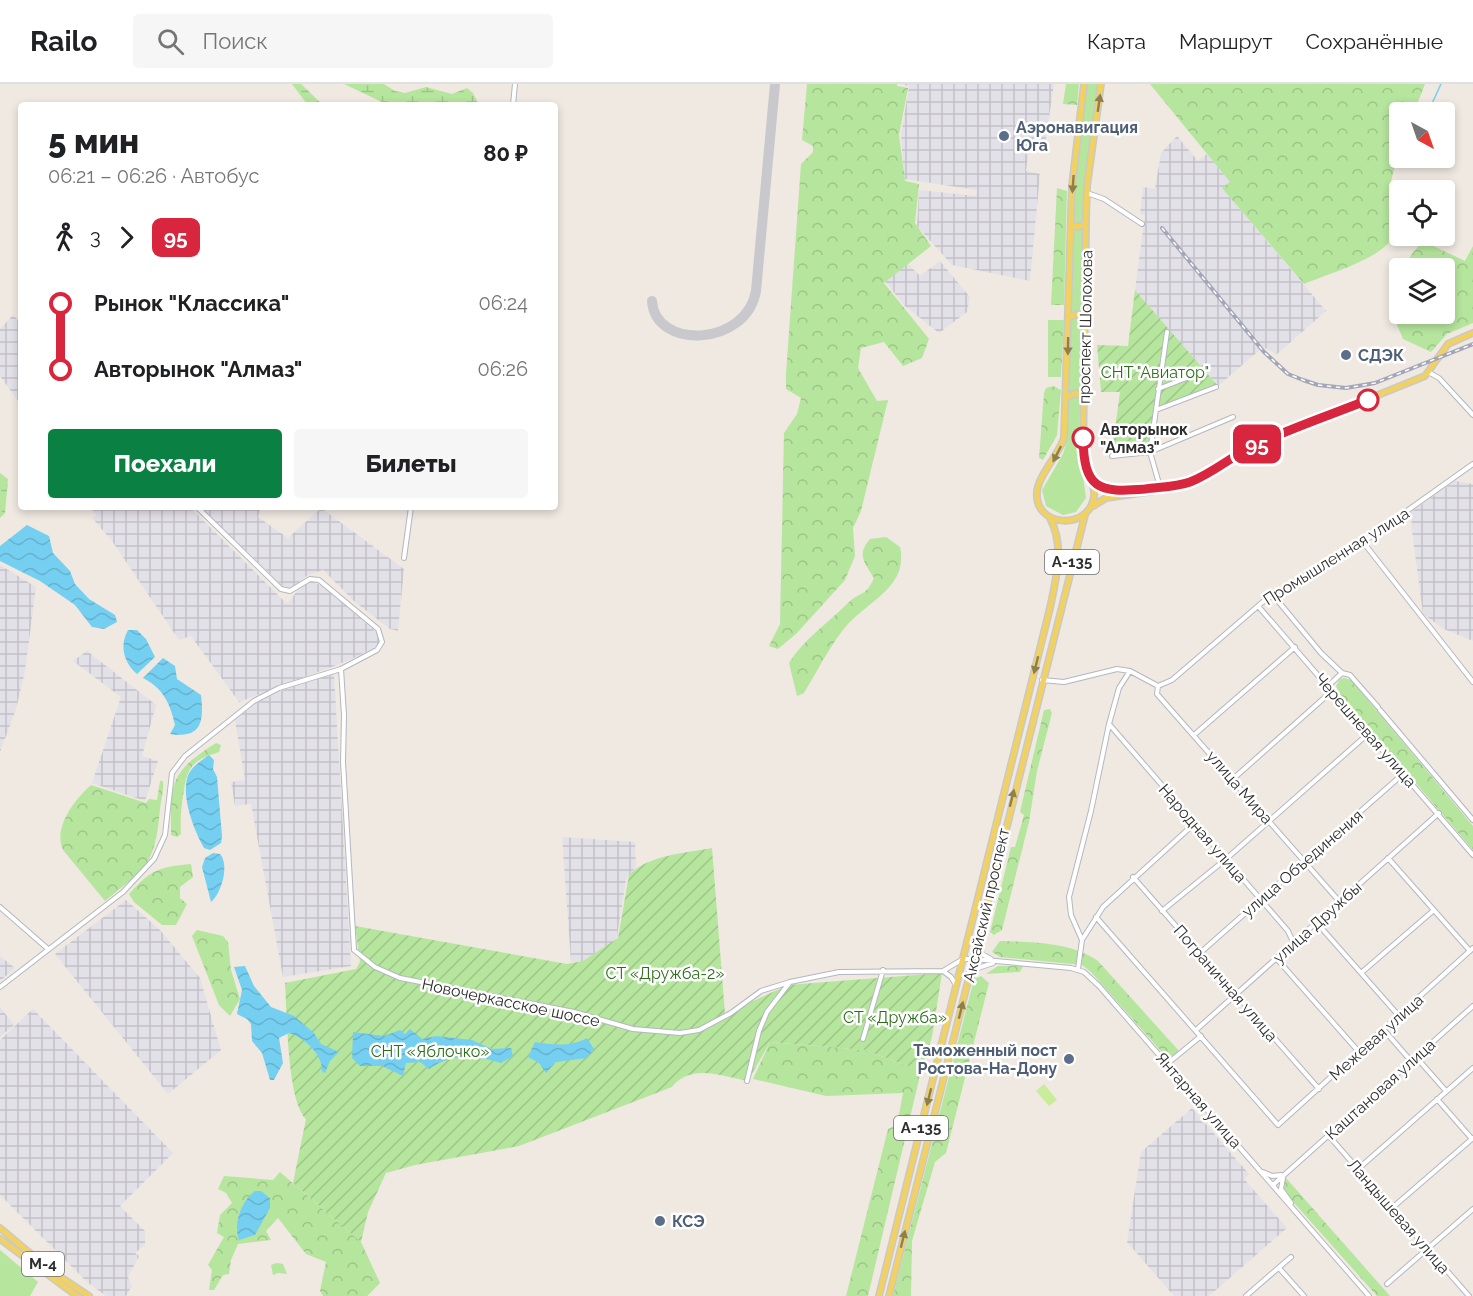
<!DOCTYPE html>
<html lang="ru">
<meta charset="utf-8">
<style>
body{margin:0;font-family:Raleway,sans-serif;background:#f6f6f6;color:#202124;height:100vh;display:flex;flex-direction:column;font-size:22px;white-space:nowrap}
*{box-sizing:border-box;margin:0}
p{font-size:20px;color:#757577}
.icon{flex:none;width:33px;height:33px;fill:none;stroke:currentColor;stroke-width:2;stroke-linecap:round;stroke-linejoin:round}
.map{position:relative;flex:1;overflow:hidden}
.panel{position:absolute;left:18px;top:18px;width:540px;height:408px;display:flex;flex-direction:column;background:#fff;border-radius:6px;box-shadow:0 3px 9px #0003}
.panel>*{flex:none}
.badge{padding:0 12px;border-radius:9px;font-size:21px;line-height:39px}
.needle{width:39px;rotate:140deg}
.tools{position:absolute;left:1389px;top:18px;display:grid;gap:12px}
.tools a{display:grid;place-items:center;width:66px;height:66px;border-radius:6px;background:#fff;box-shadow:0 3px 9px #0003;font-size:30px}
.map>.badge{position:absolute;translate:-50% -50%;box-shadow:0 0 0 3px #fff}
.legs{display:flex;align-items:center;gap:9px;height:66px;padding:0 30px;font-size:20px}
.legs p{margin-inline-start:auto}
.headline{display:flex;align-items:center;justify-content:space-between;height:102px;padding:0 30px}
h1{font-size:33px;font-weight:800;line-height:45px}
.cta{display:flex;gap:12px;margin-top:auto;padding:12px 30px}
.cta a{flex:1;height:69px;border-radius:6px;background:#0b8043;color:#fff;font-size:24px;font-weight:800;line-height:69px;text-align:center}
.cta a+a{background:#f6f6f6;color:#202124}
ul{padding:0 30px;list-style:none}
li{display:flex;align-items:center;gap:21px;height:66px;font-size:22px}
li i{display:grid;place-items:center;width:9px;height:100%;margin:0 8px;background:currentColor}
li i::after{content:'';width:15px;height:15px;margin:-8px;border:4px solid;border-radius:50%;background:#fff}
li p{margin-inline-start:auto}
li:first-child i{background:linear-gradient(#0000 50%,currentColor 0)}
li:last-child i{background:linear-gradient(currentColor 50%,#0000 0)}
header{display:flex;align-items:center;gap:36px;box-sizing:border-box;height:84px;padding:0 30px;background:#fff;border-bottom:2px solid #e0e0e0}
header strong{font-size:28px}
nav{display:flex;gap:33px;margin-inline-start:auto;font-size:21px}
.search{width:420px;height:54px;background:#f6f6f6;display:flex;align-items:center;gap:15px;box-sizing:border-box;padding:0 21px;border-radius:6px;color:#757577;font-size:22px}
.map>svg:first-child{display:block}
</style>
<header>
<strong>Railo</strong>
<div class="search"><svg class="icon" aria-label="search" viewBox="0 0 24 24"><circle cx="10" cy="10" r="6"/><path d="M15 15l6 6"/></svg>Поиск</div>
<nav><a>Карта</a><a>Маршрут</a><a>Сохранённые</a></nav>
</header>
<div class="map">
<svg width="1473" height="1212" viewBox="0 0 1473 1212">
<defs>
<pattern id="industrial-grid" width="8" height="8" patternUnits="userSpaceOnUse" patternTransform="scale(1.5)"><rect width="8" height="8" fill="#e3e1e8"/><path d="M0 4h8M4 0v8" fill="none" stroke="#c3c1c7"/></pattern>
<pattern id="forest-crowns" width="20" height="18" patternUnits="userSpaceOnUse" patternTransform="scale(1.5)"><rect width="20" height="18" fill="#b6e59e"/><path d="M2 6a3 3 0 1 1 6 0M12 15a3 3 0 1 1 6 0" fill="none" stroke="#9dc588"/></pattern>
<pattern id="wetland-marsh" width="20" height="14" patternUnits="userSpaceOnUse" patternTransform="scale(1.5)"><rect width="20" height="14" fill="#b6e59e"/><path d="M1 5h8M5 5V1M11 12h8M15 12V8" fill="none" stroke="#9dc588"/></pattern>
<pattern id="garden-furrows" width="10" height="10" patternUnits="userSpaceOnUse" patternTransform="scale(1.5)"><rect width="10" height="10" fill="#b6e59e"/><path d="M-1 1l2-2M0 10L10 0M9 11l2-2" fill="none" stroke="#9dc588"/></pattern>
<pattern id="water-waves" width="16" height="10" patternUnits="userSpaceOnUse" patternTransform="scale(1.5)"><rect width="16" height="10" fill="#75cff0"/><path d="M0 5q4-4 8 0t8 0" fill="none" stroke="#66b2ce"/></pattern>
</defs>
<rect width="100%" height="100%" fill="#efe9e1"/>
<path fill="url(#industrial-grid)" d="M899,0H1054L1045,60L1030,58L1026,87L1040,90L1030,197L952,181L917,142L919,106L976,112L977,106L904,95L901,51L909,2Z
M1177,52L1198,77L1207,70L1230,98L1223,105L1326,227L1277,270L1263,263L1218,302L1135,206L1145,131L1140,130L1143,103L1155,105L1161,69Z
M940,177L970,213L967,228L939,249L905,222L884,196L907,179L920,192Z
M13,231L21,239V321L0,292V245Z
M1455,397L1473,400V557L1444,545L1423,530L1412,447L1411,428Z
M90,423H190L287,520L298,506L310,496L326,504L373,545L381,556L380,561L347,577L239,618L191,552L179,556L112,457L92,434L96,431Z
M200,423H261L258,433L288,454L321,424L404,485L398,547L390,545L354,517L323,486L308,491L291,504L283,502Z
M0,481L36,503L25,587L16,625L0,668Z
M87,567L156,621L142,672L158,677L145,717L92,699L121,613L73,577Z
M334,590L351,882L283,893L251,720L235,722L231,698L245,696L235,636L257,619L285,605Z
M562,753L635,758L636,783L626,795L616,859L585,878H571Z
M126,816L160,846L200,894L221,966L168,1010L55,870Z
M0,872L15,884L0,897Z
M0,923L14,941L0,953Z
M33,925L173,1069L120,1122L145,1147V1161L135,1169L139,1172L128,1193L132,1202L126,1212H106L87,1198L0,1111V956Z
M1192,1024L1249,1090L1244,1095L1287,1144L1209,1212H1174L1127,1158L1141,1068Z"/>
<path fill="#b6e59e" d="M1086,0H1098L1085,93L1079,362L1086,414L1076,428L1063,431L1046,422L1042,406L1063,370L1067,356L1076,93Z
M0,1166L38,1198L30,1212H0Z"/>
<path fill="url(#forest-crowns)" d="M807,0H897V2L908,4L899,51L905,97L919,100L915,139L931,162L884,199L929,255L922,274L903,282L884,258L861,264L858,284L877,317L888,316L861,427L853,444L855,472L845,496L797,549L778,565L769,562L780,540L784,349L797,330L801,314L786,305V290L801,80L813,68V62L802,56Z
M1066,0H1079L1077,21L1063,20Z
M1150,0H1425L1414,28H1400L1399,67L1390,101L1397,107C1396,120 1398,142 1392,154C1381,175 1325,191 1304,200L1222,104L1230,98Z
M1057,104L1067,107L1064,221H1051Z
M1423,157L1465,177L1473,162V239L1447,250L1431,268L1403,255L1397,241L1399,208L1400,230H1444V184H1405L1411,171Z
M1048,236H1064L1061,293H1048Z
M1053,302L1061,306L1057,351L1043,376L1039,374L1044,309L1046,304Z
M886,453L900,463C908,499 875,514 853,535C836,550 817,588 804,609L797,612L789,579C804,555 828,539 848,519C860,507 865,514 874,494C865,479 856,471 870,455Z
M1344,594L1351,596L1473,742V766L1339,609L1336,602L1340,595Z
M1050,625L1052,629L1037,687L1029,738L1002,846L994,851L990,848L1011,763H1015L1024,731L1020,728L1044,626Z
M216,659L221,661L219,668C190,677 187,684 183,712C181,726 180,736 181,750L177,753L171,751C171,698 169,689 216,659Z
M160,697H163C164,707 161,715 160,725C155,781 147,783 105,817L63,766C53,744 74,716 91,701L146,719L149,715L157,716Z
M191,780L193,793L180,803V814L187,820L176,841H162L134,818L129,810C151,786 158,783 191,780Z
M197,846L223,852L228,858L231,886L240,915L230,932L219,921L192,852Z
M1000,857C1031,858 1072,858 1098,877L1179,967L1168,975L1091,888L1082,881L1000,873L992,868Z
M998,882H1023L1020,888L986,890Z
M981,892L989,899L946,1069L935,1078L912,1157L911,1212H893L974,895Z
M770,958L865,966L921,987L868,1212H846L888,1045L897,1041L903,1009L826,1012L753,995Z
M280,1088L361,1158L380,1199L367,1212H323L320,1207L326,1178L306,1170L278,1134L266,1147L271,1156L238,1160L231,1176L229,1190L223,1191L214,1206H209L212,1186L208,1181L224,1153L217,1149L220,1131L232,1119L226,1109L218,1105L224,1092L273,1096Z
M1286,1094L1390,1212H1377L1279,1102Z
M277,1179L283,1180L287,1190L278,1189L273,1191L271,1181Z"/>
<path fill="url(#wetland-marsh)" d="M292,0H301L323,21L307,20Z
M344,0H384L395,7L405,9L426,3L452,10L467,4L473,9L479,21H388Z
M0,389L8,395L5,429L0,434Z"/>
<path fill="url(#garden-furrows)" d="M1135,206L1218,302L1157,326L1153,368L1111,374L1120,308H1101L1097,261L1128,262Z
M712,764L725,930L788,901L942,889L932,953L921,987L865,966L770,958L748,997C721,992 691,979 672,1003L519,1062L415,1081L386,1089L368,1128L361,1158L293,1099L306,1035C287,1018 287,928 285,899L356,885L360,878L355,842L567,880L583,877L618,854L629,791C648,771 686,769 712,764Z"/>
<path fill="#c9ec9a" d="M1044,1000L1057,1016L1049,1022L1036,1007Z"/>
<path fill="url(#water-waves)" d="M27,441L49,452L53,469L70,487L75,500L89,515L115,531L117,538L104,545L92,543L75,521L40,497L0,477V462Z
M128,546H137L146,555L155,573L137,590C124,579 119,562 128,546Z
M163,574L175,582L177,595L201,611C204,637 202,655 170,650L175,641C170,619 163,604 143,594Z
M209,671L214,676L213,685L217,693L222,752L221,759L210,766L204,764C194,746 182,715 187,695C189,684 201,677 209,671Z
M213,769L220,770C230,781 221,810 211,818L202,783L205,774Z
M245,882L254,902L271,923L294,932L314,949L321,960L339,968L330,977L325,989L322,987C323,971 304,953 289,949L279,954L283,979L274,996H270L262,969L252,957L251,940L247,935L237,930L242,906L234,883Z
M410,945L422,955L436,952L472,956L492,965L511,964L513,972L501,979C476,971 451,969 429,985L420,978L406,979L403,992L382,982H360L352,974L353,948L384,952L400,946L405,950Z
M587,954L594,965L587,974L556,978L546,989L539,979L528,973L535,958C553,961 571,963 587,954Z
M255,1107H261L270,1114V1124L255,1151L239,1156C233,1140 241,1117 255,1107Z"/>
<g fill="none" stroke-linecap="round" stroke-linejoin="round">
<path stroke="#75cff0" stroke-width="1.5" d="M1428,28L1441,0"/>
<path stroke="#c9c8cc" stroke-width="10" d="M652,217C655,266 746,263 756,207L775,0"/>
<g stroke="#b4b7c1" stroke-width="6">
<path id="minor" d="M513,21L515,0
M1087,109L1104,115L1142,140
M1430,289L1439,294L1473,331
M1158,305L1202,288
M1156,326L1216,303
M1112,372L1150,368L1233,333
M1160,403L1150,368L1167,248
M1363,458L1473,598
M404,474L411,423
M1273,511L1321,569L1342,589L1350,591L1378,623
M1258,522L1473,771
M341,585L344,631L343,678L354,866L375,883L400,894L574,928L633,945L680,949L699,946L731,929L761,907L790,898L839,888L943,887L963,875H974L1071,884L1084,888L1099,902L1369,1212
M1042,596L1064,598L1117,585L1130,587L1158,602
M1158,602L1172,596L1265,516L1363,458L1473,380
M1158,602L1157,610L1339,817
M1328,602L1342,589
M1380,626L1473,736
M1109,640L1288,847L1294,860
M1194,651L1295,563
M1233,695L1332,607
M1388,774L1470,867
M1133,793L1319,1005
M0,823L48,865
M1162,827L1226,775L1369,649
M1096,833L1278,1041L1473,864
M1317,839L1399,932
M1082,856L1071,831L1069,813L1091,727L1109,640L1119,604L1130,587
M979,862L982,870L991,875
M1200,869L1404,689
M1277,875L1359,968
M1078,885L1082,856L1103,823L1195,739
M943,887L951,893L956,901
M1361,889L1434,826
M971,894L978,884L993,879
M0,903L123,808L154,775L165,751L172,689L185,672L254,617L279,604L341,585L377,566L382,558L378,545L319,496L310,495L290,507L281,505L197,423
M1196,946L1439,729
M1384,946L1411,977
M863,955L883,886
M1416,973L1446,1007
M1167,980L1201,952
M747,997L759,947L767,928L790,898
M1437,1015L1472,1055
M1329,1052L1469,1212
M1358,1085L1473,984
M1263,1088L1272,1092L1281,1091
M1283,1094L1281,1105L1291,1119
M1273,1101L1473,922
M1392,1124L1473,1054
M1279,1184L1304,1212
M1387,1200L1473,1125
M1246,1212L1291,1173"/>
</g>
<g stroke="#c9c9c9" stroke-width="8">
<path id="major" d="M1084,0L1072,102L1064,354C1058,372 1038,392 1037,408C1034,444 1090,447 1094,412C1096,399 1086,385 1083,372L1086,134L1087,102L1101,0
M1071,140L1077,143L1086,140
M1069,233L1078,230L1085,234
M1067,313L1076,309L1084,314
M1093,397L1113,408L1170,402
M1093,422L1106,414L1175,404L1211,387L1252,362L1425,292L1448,260L1473,249
M0,1144L50,1186L89,1212
M0,1155L77,1212
M879,1212L1050,524C1056,495 1065,462 1050,434
M889,1212L1085,431"/>
</g>
<use href="#minor" stroke="#fff" stroke-width="4"/>
<use href="#major" stroke="#f2d163" stroke-width="5"/>
<g stroke="#a3a6b8" stroke-width="4">
<path id="rail" d="M1162,144L1264,268L1288,290L1303,296L1318,301L1346,304L1375,299L1473,260"/>
</g>
<use href="#rail" stroke="#fff" stroke-width="1.5" stroke-dasharray="4.5" stroke-linecap="butt"/>
</g>
<defs><path id="oneway-solid" d="M-6-.8H1V-3.2L6.5 0L1 3.2V.8H-6Z" transform="scale(1.5)"/></defs>
<g fill="#908048">
<use href="#oneway-solid" transform="translate(1099 19) rotate(-82)"/>
<use href="#oneway-solid" transform="translate(1073 100) rotate(94)"/>
<use href="#oneway-solid" transform="translate(1068 262) rotate(91)"/>
<use href="#oneway-solid" transform="translate(1057 370) rotate(117)"/>
<use href="#oneway-solid" transform="translate(1036 581) rotate(104)"/>
<use href="#oneway-solid" transform="translate(1012 714) rotate(-76)"/>
<use href="#oneway-solid" transform="translate(961 926) rotate(-76)"/>
<use href="#oneway-solid" transform="translate(929 1013) rotate(104)"/>
<use href="#oneway-solid" transform="translate(903 1155) rotate(-76)"/>
</g>
<g fill="none" stroke-linecap="round" stroke-linejoin="round">
<g stroke="#fff" stroke-width="14">
<path id="line-1" d="M1083,354C1084,405 1098,409 1145,405C1159,403 1176,403 1190,398C1213,389 1232,372 1253,362C1291,344 1330,331 1368,316"/>
</g>
<use href="#line-1" stroke="#d7263d" stroke-width="9"/>
</g>
<g fill="#5c6f8a" stroke="#fff" stroke-width="2">
<circle cx="1004" cy="52" r="6"/>
<circle cx="1346" cy="271" r="6"/>
<circle cx="1069" cy="975" r="6"/>
<circle cx="660" cy="1137" r="6"/>
</g>
<g fill="#fff" stroke="#d7263d" stroke-width="3">
<circle cx="1368" cy="316" r="10"/>
<circle cx="1083" cy="354" r="10"/>
</g>
<g text-anchor="middle" stroke-width="5" stroke-linejoin="round" paint-order="stroke">
<g fill="#fff" stroke="#6d6d6d" stroke-width="1.5">
<rect x="1045" y="466" width="54" height="24" rx="4.5"/>
<rect x="894" y="1032" width="54" height="24" rx="4.5"/>
<rect x="22" y="1168" width="42" height="24" rx="4.5"/>
</g>
<g font-size="15" font-weight="bold" fill="#2e2e2e">
<text x="1072" y="483">А-135</text>
<text x="921" y="1049">А-135</text>
<text x="43" y="1185">М-4</text>
</g>
<g font-size="16" font-weight="bold" fill="#4e5e75" stroke="#fff" text-anchor="start">
<text x="1016" y="49">Аэронавигация<tspan x="1016" dy="18">Юга</tspan></text>
<text x="1358" y="277">СДЭК</text>
<text x="1057" y="972" text-anchor="end">Таможенный пост<tspan x="1057" dy="18">Ростова-На-Дону</tspan></text>
<text x="672" y="1143">КСЭ</text>
</g>
<g font-size="16" fill="#2e2e2e" stroke="#fff">
<text transform="translate(1085 243) rotate(-89)" y="6">проспект Шолохова</text>
<text transform="translate(1336 472) rotate(-32)" y="6">Промышленная улица</text>
<text transform="translate(1366 646) rotate(49)" y="6">Черешневая улица</text>
<text transform="translate(1240 703) rotate(49)" y="6">улица Мира</text>
<text transform="translate(1203 749) rotate(49)" y="6">Народная улица</text>
<text transform="translate(1302 779) rotate(-41)" y="6">улица Объединения</text>
<text transform="translate(986 821) rotate(-77)" y="6">Аксайский проспект</text>
<text transform="translate(1317 838) rotate(-42)" y="6">улица Дружбы</text>
<text transform="translate(1226 899) rotate(49)" y="6">Пограничная улица</text>
<text transform="translate(511 918) rotate(12)" y="6">Новочеркасское шоссе</text>
<text transform="translate(1376 953) rotate(-42)" y="6">Межевая улица</text>
<text transform="translate(1380 1005) rotate(-42)" y="6">Каштановая улица</text>
<text transform="translate(1199 1016) rotate(49)" y="6">Янтарная улица</text>
<text transform="translate(1399 1132) rotate(49)" y="6">Ландышевая улица</text>
</g>
<g font-size="16" fill="#2c6e1b" stroke="#fff">
<text x="1155" y="294">СНТ "Авиатор"</text>
<text x="665" y="895">СТ «Дружба-2»</text>
<text x="895" y="939">СТ «Дружба»</text>
<text x="430" y="973">СНТ «Яблочко»</text>
</g>
<g font-size="16" font-weight="bold" fill="#2e2e2e" stroke="#fff" text-anchor="start">
<text x="1100" y="351">Авторынок<tspan x="1100" dy="18">"Алмаз"</tspan></text>
</g>
</g>
</svg>
<div class="tools">
<a><svg class="needle" viewBox="-14 -14 28 28"><path d="M0-13l5 13h-10z" fill="#e53935"/><path d="M0 13l5-13h-10z" fill="#757577"/></svg></a>
<a><svg class="icon" aria-label="locate" viewBox="0 0 24 24"><circle cx="12" cy="12" r="6"/><path d="M12 2v4M12 18v4M2 12h4M18 12h4"/></svg></a>
<a><svg class="icon" aria-label="layers" viewBox="0 0 24 24"><path d="M12 4l9 5-9 5-9-5zM3 14l9 5 9-5"/></svg></a>
</div>
<b class="badge" style="left:1257px;top:360px;background:#d7263d;color:#fff">95</b>
<section class="panel">
<div class="headline"><div><h1>5 мин</h1><p>06:21 – 06:26 · Автобус</p></div><b>80 ₽</b></div>
<div class="legs"><svg class="icon" aria-label="walk" viewBox="0 0 24 24"><circle cx="13" cy="4" r="2"/><path d="M13 8l-2 6 4 7M11 14l-3 7M7 12l3-4h3l4 4"/></svg>3<svg class="icon" aria-label="forward" viewBox="0 0 24 24"><path d="M9 5l7 7-7 7"/></svg><b class="badge" style="background:#d7263d;color:#fff">95</b></div>
<ul>
<li><i style="color:#d7263d"></i><b>Рынок &quot;Классика&quot;</b><p>06:24</p></li>
<li><i style="color:#d7263d"></i><b>Авторынок &quot;Алмаз&quot;</b><p>06:26</p></li>
</ul>
<div class="cta"><a>Поехали</a><a>Билеты</a></div>
</section>
</div>
